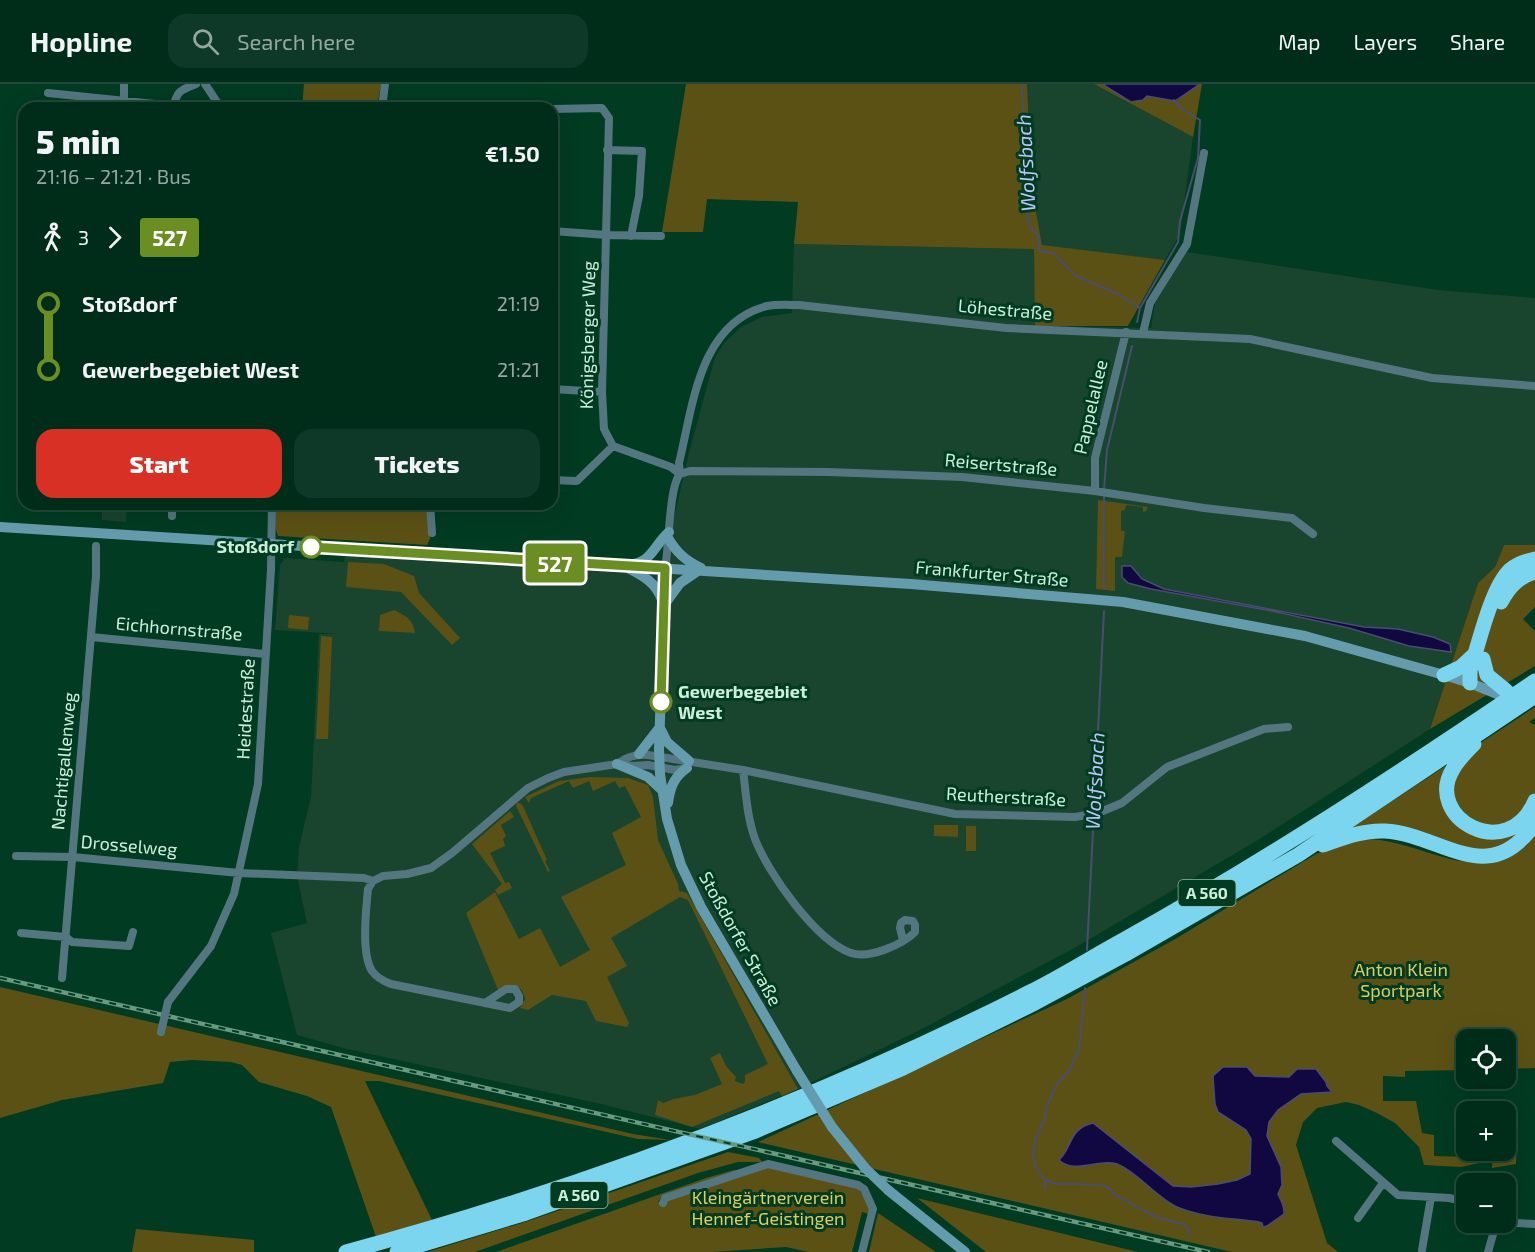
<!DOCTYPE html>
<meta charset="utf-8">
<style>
body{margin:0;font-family:"Exo 2",sans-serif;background:#0e3827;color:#f1f3f6;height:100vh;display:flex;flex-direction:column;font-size:22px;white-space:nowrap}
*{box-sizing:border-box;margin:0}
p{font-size:20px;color:#95a7a2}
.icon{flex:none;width:33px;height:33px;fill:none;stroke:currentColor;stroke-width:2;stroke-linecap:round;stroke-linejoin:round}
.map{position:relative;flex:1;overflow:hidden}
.side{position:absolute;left:18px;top:18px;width:540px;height:408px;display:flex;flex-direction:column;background:#002c1a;border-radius:18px;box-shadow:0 6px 24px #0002,0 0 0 2px #224839}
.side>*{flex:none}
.badge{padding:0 12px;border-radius:4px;font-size:21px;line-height:39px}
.buttons{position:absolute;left:1456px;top:945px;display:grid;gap:12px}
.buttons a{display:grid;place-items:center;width:60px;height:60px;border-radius:12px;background:#002c1a;box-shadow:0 6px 24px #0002,0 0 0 2px #224839;font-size:30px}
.map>.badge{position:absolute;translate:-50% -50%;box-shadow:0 0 0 3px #fff}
.legs{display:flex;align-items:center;gap:9px;height:66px;padding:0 18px;font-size:20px}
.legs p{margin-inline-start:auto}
.overview{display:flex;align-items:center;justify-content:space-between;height:102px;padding:0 18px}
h1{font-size:33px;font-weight:800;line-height:45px}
.cta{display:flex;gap:12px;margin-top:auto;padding:12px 18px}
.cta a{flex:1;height:69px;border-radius:18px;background:#d93025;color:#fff;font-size:24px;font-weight:800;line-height:69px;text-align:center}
.cta a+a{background:#0e3827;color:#f1f3f6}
ul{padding:0 18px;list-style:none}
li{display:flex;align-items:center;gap:21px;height:66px;font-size:22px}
li i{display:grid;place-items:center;width:9px;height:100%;margin:0 8px;background:currentColor}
li i::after{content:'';width:15px;height:15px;margin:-8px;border:4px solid;border-radius:50%;background:#002c1a}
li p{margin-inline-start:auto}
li:first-child i{background:linear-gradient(#0000 50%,currentColor 0)}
li:last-child i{background:linear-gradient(currentColor 50%,#0000 0)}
header{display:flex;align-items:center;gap:36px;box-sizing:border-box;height:84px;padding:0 30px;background:#002c1a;border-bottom:2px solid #224839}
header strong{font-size:28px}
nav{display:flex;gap:33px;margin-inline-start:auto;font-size:21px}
.search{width:420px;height:54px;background:#0e3827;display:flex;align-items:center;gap:15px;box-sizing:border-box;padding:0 21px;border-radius:18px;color:#95a7a2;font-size:22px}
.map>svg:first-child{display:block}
</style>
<header>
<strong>Hopline</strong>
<div class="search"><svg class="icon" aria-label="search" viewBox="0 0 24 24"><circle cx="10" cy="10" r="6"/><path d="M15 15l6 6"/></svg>Search here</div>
<nav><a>Map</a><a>Layers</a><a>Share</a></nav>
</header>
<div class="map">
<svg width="1535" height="1168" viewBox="0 0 1535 1168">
<rect width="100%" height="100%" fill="#003b22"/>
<path fill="#19442e" d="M1027,0H1094L1193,53L1180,150L1165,176L1042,162L1032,105Z
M794,160L1034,165L1036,242L1151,244L1155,219L1187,168L1438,206L1535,214V461H1504L1495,483L1478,499L1430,645L1258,756L1078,862L916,948L796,1006L700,1045L601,1020L347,965L297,951L271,849L307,839L297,792L299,763L311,713L319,550H340L275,546L280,481L285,474L344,478L345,470L661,491L688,372L715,273L724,259L741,243L762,233L792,229Z
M102,420H127L126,438L102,436Z"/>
<path fill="#5c5114" d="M304,0H381L377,24H302Z
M686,0H1027L1032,105L1042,161L1165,176L1128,242H1035L1034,165L794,160L798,118L707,115L703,148H662Z
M1094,0H1202L1193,53Z
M1098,416L1148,423L1146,427L1143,428V423L1126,421L1125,426L1121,427V447H1125L1122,473H1115V507L1096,505Z
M275,420H428L430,455L427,461L278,452L276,446Z
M1504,461H1535V523L1523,535L1535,547V582L1430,645L1478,499L1495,483Z
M348,478L384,480L414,492L419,509L460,554L452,561L401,508L346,503Z
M394,526C406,532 413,535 415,549L379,547L380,531Z
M289,531L309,533L308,546L288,544Z
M321,552L332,553L328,655H316Z
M1535,623V634L1529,638L1535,641V709L1531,718L1535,724L1534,734L1514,757L1485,767L1347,747Z
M590,693L628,694L648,701L653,713L658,756L678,800L679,807L687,809L798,1005L782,1012L779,1007L692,1043L655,1031L658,1016L663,1019L674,1015L695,1011L722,1000L710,974L720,969L726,982L736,993L735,997L743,1000L745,998V991L768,980L688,816L680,813L611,854L627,882L607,893L629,939L627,943L596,937L586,917L552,911L528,926L520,924L525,915C522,899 509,898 498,906L466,829L495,808L519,855L540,844L560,883L590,866L561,813L626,781L612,749L641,733L625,702L619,704L615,697L593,707L589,697L573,704L569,697L531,714L529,719L525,713L559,697Z
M517,719H520L523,722L547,776L545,777L550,787L548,788L516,722Z
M510,727L514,733L501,741L506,752L503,755L505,762L490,769L505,799L509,798L512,804L498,811L495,806L502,800L472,760Z
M934,741H958V753L934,752Z
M966,742H976V767H966Z
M1535,750V984L1506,985V956H1467V986L1405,987V993L1383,992V1017H1416L1422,1049L1434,1051V1072L1473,1073V1067H1489L1484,1078L1461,1083L1424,1081L1419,1063L1395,1039L1377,1029L1359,1021L1346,1018L1317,1024L1303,1038L1296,1061L1327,1159L1338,1168H1232L758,1058L1067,915L1177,854L1316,770C1331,764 1348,756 1364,755C1414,754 1462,795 1512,771C1522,766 1530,760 1535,750Z
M0,903L633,1050L671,1056L638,1055L379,997H365L432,1136L376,1153L331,1023L307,1012L259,998L242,981L231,978L192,976L170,978L163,999L62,1016L0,1034Z
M1506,1059H1517L1516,1080L1492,1084L1493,1067L1506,1066Z
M728,1068L759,1074L762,1078H738L698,1089L475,1168H427L528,1137Z
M766,1083L857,1103L871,1123L869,1130L862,1128L852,1168H809L786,1163L712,1168H496L706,1094L734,1086L741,1088L661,1113L658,1118Z
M917,1114L1138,1168H986Z
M878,1129L936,1168H869Z
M136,1145L254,1156V1168H132Z"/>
<path fill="#110842" stroke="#494d70" stroke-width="1.5" d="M1102,0H1200L1175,17L1147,12L1143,16L1131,18Z
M1122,482H1131L1142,495L1164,505L1364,543L1398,545L1433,553L1450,560L1451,568L1409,562L1349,544L1272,527L1151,505L1128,499L1122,493Z
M1223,983H1247L1255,992L1289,993L1297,985H1316L1326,998L1327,1002L1332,1008L1301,1010L1278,1026L1269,1038L1267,1052L1281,1083L1282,1101L1278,1110C1281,1118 1285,1121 1284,1130L1267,1142L1263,1143L1262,1139L1259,1138C1232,1134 1203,1134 1177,1123C1157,1114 1136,1087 1117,1080C1099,1074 1074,1091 1059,1076C1073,1063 1068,1045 1093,1039L1173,1102L1191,1103L1218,1100L1237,1096L1250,1090L1251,1055L1246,1046L1218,1028L1215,1020L1213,992Z"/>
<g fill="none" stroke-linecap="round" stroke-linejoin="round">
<path stroke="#494d70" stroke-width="2" d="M1022,0L1024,101L1026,126L1030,143L1038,151L1039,167L1053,169L1076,192L1118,210L1140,224L1137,238
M1140,224L1178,158L1180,137L1198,74L1200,36L1182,25L1174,16
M1104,405L1107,366L1132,262
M1104,504V411
M1087,866L1104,527
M1085,904L1079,966L1070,985L1055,1003L1046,1024L1045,1035L1035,1056L1033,1074L1036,1084L1045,1096L1058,1100H1082L1104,1102L1110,1105L1117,1112L1144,1127L1159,1134L1186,1141L1190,1151
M1045,1096V1104"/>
<path stroke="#547680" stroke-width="8" d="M205,0L221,24
M48,9L174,22
M124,17V0
M173,24C177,7 180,6 196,0
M382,24L385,0
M552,25L602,24L609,34L602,308L604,345L613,362L671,383L680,390L690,387L828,388L962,393L1095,407L1204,424L1292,434L1313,450
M607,66L642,67L639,112L631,152
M552,147L607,151L661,152
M1143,249L1150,219L1187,160L1204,69
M552,305L602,308
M552,396L577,397L613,362
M1095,407V374L1126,248
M430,420L432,449
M172,432V420
M665,484C669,465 669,402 680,390L679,379C693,322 699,239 767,222C777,220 789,221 799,221L1006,244L1250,255L1432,294L1535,302
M91,553L265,570
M617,680C627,673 635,670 648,671L743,686L955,730L1075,733L1098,729L1122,719L1167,683L1264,645L1288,643
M743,686C746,709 747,733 755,755C768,789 816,857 851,869C869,875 902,861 915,848V841L913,837L905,836L901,839L900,844L903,856
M16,772L73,773L239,789L364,794L373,797
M21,849L66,853L72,858L129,862L133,848
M62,894L96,492V462
M168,918L211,862L234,810L258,700L271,485L272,420
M485,919L506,905H515L519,912V918L510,924L391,900C383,897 377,894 372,887C361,870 366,825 368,805L373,797L383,792L407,790L431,784L452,769L528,704L548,694L564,688L617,680L632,682L648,681L675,686L687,684
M1336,1057L1398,1111L1449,1114L1467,1118
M663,1119L665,1114L768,1080L858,1101L864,1105L873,1125L862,1168
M1358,1134L1383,1099
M1494,1138L1535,1140
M1422,1166L1431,1113
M1488,1168L1496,1140"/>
<path stroke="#659cad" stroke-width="10" d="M0,443L911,500L1123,518L1305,552L1444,591L1470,599L1507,614
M668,454C677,469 685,476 701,484
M633,480C652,477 655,460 669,448
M626,483C642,491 656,498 662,516
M665,484L659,665L660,690L667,735L681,781L701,823L797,987
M664,521L680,499L699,486
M661,646L667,658L689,677
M639,670L660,643
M617,680L648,693L662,706
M668,719C670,703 674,693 687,684
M832,1043L865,1084
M888,1106L965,1168"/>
<path stroke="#7cd5ef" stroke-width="15" d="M1501,518C1509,503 1518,493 1535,488
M1483,575L1487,591L1504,605
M1444,591L1461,583L1476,569
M1470,599V586C1479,560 1491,504 1510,486C1517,480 1526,477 1535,475
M1474,660C1467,667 1458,676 1453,685C1423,734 1508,781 1535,717
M1323,761C1343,754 1363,746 1385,747C1441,750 1489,807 1535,739
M346,1168C582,1104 812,1018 1030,908C1062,892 1092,873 1123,856C1265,777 1401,688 1535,597
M397,1168L526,1129L753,1048L903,984L1035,919L1126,870L1298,771L1535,612"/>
<g stroke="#6a9982" stroke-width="4.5">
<path id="rail" d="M0,894L1208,1168"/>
</g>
<use href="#rail" stroke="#003b22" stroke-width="2" stroke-dasharray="7" stroke-linecap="butt"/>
<path stroke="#547680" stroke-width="8" d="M161,948L168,918"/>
<path stroke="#659cad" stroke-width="10" d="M797,987L832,1043
M865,1084L888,1106"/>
<path stroke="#7cd5ef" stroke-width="15" d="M1504,605L1519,619"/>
</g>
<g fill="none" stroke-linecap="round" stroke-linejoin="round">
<g stroke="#fff" stroke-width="14">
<path id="line-1" d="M311,463L665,484L661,618"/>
</g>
<use href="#line-1" stroke="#6b8e23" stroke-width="9"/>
</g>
<g fill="#fff" stroke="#6b8e23" stroke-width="3">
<circle cx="311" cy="463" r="10"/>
<circle cx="661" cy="618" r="10"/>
</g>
<g text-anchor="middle" stroke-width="6" stroke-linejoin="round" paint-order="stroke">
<g fill="#003b22" stroke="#8fb9a3" stroke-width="1.5">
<rect x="1178.5" y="796" width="57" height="26" rx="4.5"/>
<rect x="550.5" y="1098" width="57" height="26" rx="4.5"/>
</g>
<g font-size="16" font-weight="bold" fill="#ccefda">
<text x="1207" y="815">A 560</text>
<text x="579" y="1117">A 560</text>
</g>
<g font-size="18" fill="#ccefda" stroke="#003b22">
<text transform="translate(1005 226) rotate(5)" y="6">Löhestraße</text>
<text transform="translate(588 251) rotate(-89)" y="6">Königsberger Weg</text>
<text transform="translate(1091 323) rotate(-77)" y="6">Pappelallee</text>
<text transform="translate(1001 381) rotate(5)" y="6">Reisertstraße</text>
<text transform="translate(992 490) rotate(5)" y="6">Frankfurter Straße</text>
<text transform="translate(179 545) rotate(5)" y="6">Eichhornstraße</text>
<text transform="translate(246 625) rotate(-87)" y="6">Heidestraße</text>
<text transform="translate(64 677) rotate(-85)" y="6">Nachtigallenweg</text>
<text transform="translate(1006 713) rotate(3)" y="6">Reutherstraße</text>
<text transform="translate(129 762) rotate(5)" y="6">Drosselweg</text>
<text transform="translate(740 855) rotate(61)" y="6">Stoßdorfer Straße</text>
</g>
<g font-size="18" font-weight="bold" fill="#ccefda" stroke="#003b22" text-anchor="end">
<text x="294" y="469">Stoßdorf</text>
<text x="678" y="614" text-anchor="start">Gewerbegebiet<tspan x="678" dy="21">West</tspan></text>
</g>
<g font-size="18" fill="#e0cc5f" stroke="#003b22">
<text x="1401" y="892">Anton Klein<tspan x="1401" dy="21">Sportpark</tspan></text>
<text x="768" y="1120">Kleingärtnerverein<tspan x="768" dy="21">Hennef-Geistingen</tspan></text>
</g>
<g font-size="20" font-style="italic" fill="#bdc5fc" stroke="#003b22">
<text transform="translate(1026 79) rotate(-93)" y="7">Wolfsbach</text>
<text transform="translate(1095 697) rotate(-87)" y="7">Wolfsbach</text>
</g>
</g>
</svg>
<div class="buttons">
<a><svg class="icon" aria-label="locate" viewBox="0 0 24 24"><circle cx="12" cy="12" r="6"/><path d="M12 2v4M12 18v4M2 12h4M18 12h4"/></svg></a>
<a>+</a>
<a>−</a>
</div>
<b class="badge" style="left:555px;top:479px;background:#6b8e23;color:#fff">527</b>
<section class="side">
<div class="overview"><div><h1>5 min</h1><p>21:16 – 21:21 · Bus</p></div><b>€1.50</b></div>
<div class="legs"><svg class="icon" aria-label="walk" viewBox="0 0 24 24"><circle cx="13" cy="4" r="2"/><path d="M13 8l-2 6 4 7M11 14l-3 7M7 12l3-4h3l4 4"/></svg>3<svg class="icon" aria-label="forward" viewBox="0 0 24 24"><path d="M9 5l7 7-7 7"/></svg><b class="badge" style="background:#6b8e23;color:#fff">527</b></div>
<ul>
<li><i style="color:#6b8e23"></i><b>Stoßdorf</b><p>21:19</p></li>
<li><i style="color:#6b8e23"></i><b>Gewerbegebiet West</b><p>21:21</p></li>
</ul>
<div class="cta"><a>Start</a><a>Tickets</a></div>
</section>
</div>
